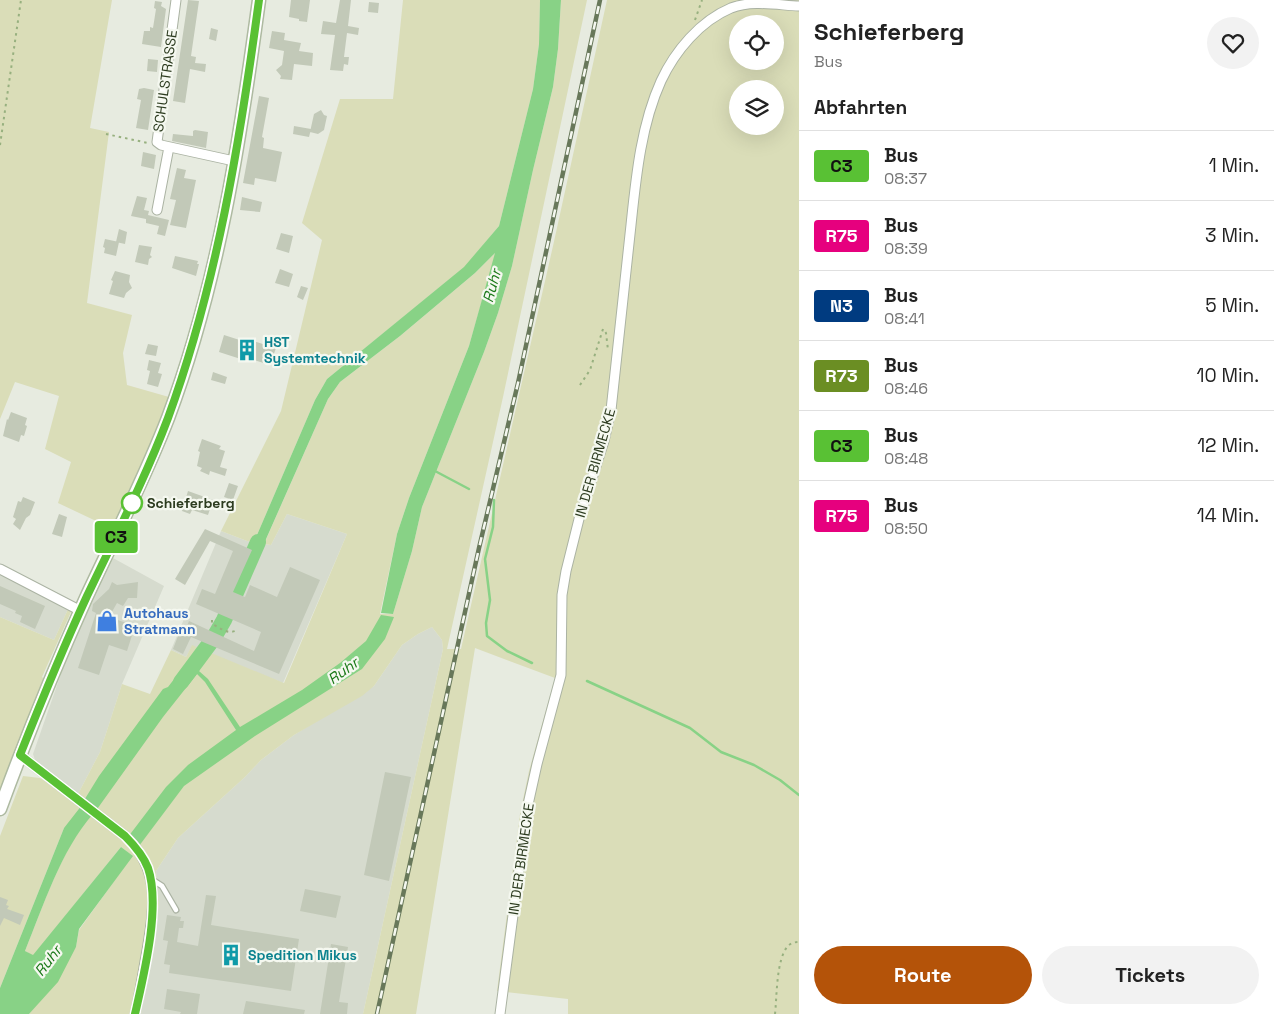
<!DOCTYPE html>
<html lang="de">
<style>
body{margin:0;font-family:"Space Grotesk",sans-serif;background:#f2f2f2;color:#222;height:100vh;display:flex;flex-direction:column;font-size:19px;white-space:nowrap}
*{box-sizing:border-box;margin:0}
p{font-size:16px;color:#767676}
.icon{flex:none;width:28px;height:28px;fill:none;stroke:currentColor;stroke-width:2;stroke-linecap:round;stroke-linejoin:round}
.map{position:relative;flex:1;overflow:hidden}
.side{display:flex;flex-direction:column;background:#fff;width:475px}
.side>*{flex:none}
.badge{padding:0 10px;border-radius:4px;font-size:18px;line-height:32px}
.controls{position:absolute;left:729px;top:15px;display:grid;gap:10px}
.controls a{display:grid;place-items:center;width:55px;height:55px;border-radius:50%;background:#fff;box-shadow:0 5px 20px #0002;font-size:25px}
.map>.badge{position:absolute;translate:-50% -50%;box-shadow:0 0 0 2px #fff}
h2{padding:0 15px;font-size:19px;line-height:45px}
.round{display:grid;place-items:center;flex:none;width:52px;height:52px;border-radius:26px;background:#f2f2f2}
.overview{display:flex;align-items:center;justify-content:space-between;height:85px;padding:0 15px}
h1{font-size:24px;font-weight:700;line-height:38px}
.button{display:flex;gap:10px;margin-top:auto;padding:10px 15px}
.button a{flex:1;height:58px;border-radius:30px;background:#b45309;color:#fff;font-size:20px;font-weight:700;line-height:58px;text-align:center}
.button a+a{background:#f2f2f2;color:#222}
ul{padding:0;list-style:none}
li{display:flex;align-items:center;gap:15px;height:70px;padding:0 15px;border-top:1px solid #e0e0e0}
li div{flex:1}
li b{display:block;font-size:19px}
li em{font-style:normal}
li .badge{min-width:55px;font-weight:700;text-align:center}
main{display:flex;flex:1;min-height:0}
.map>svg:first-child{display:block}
</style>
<main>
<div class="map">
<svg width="799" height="1014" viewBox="0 0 799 1014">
<rect width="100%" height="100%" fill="#e7ebe0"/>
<path fill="#d6dbce" d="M287,514L347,534L283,683L192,646L186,657L171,650L221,531L247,541L254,542L248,561L255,564L264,544L271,545Z
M113,558L164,586L122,684L100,752L78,794L36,763L33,754L83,611Z
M0,573L69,607L54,640L0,617Z
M432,627L442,640L443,649L363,1014H141L159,904L156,871L178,838L245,777L261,760L294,735L374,686L402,645L418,634Z"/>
<path fill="#daddb8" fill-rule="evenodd" d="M0,0H112L90,128L109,132L87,303L132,315L123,353L127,385L169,397L144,466L113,529L58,503L71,462L45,449L59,396L15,382L0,419Z
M403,0H540L539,44L533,89L499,226L465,267L327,379L315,400L254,542L247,541L221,531L281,411L322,240L302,223L340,99H393Z
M561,0H587L503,397L447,649H461L553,246L607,0H799V1014H568V999L497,991L520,814L529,771L555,678L475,648L416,1014H363L443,649L442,640L432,627L418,634L402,645L374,686L362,696L294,735L261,760L245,777L178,838L156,871L159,904L141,1014H29L76,947L79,930L132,856L121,847L33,956L25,951C43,907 61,850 92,814L64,828L0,988V836L23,776L40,778L70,796L99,815L78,794L100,752L122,684L150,694L171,650L186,657L192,645L284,683L347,534L287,514L271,545L264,544L328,399L340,382L400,336L475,273L496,252L469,346L409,498L397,534L380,614H393L412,551L422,507L484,352L498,313L512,266L533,170L553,87L558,49ZM738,24H775V61H738ZM738,89H775V126H738Z
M69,607L71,612L42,677L44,679L0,792V617L54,640Z"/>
<path fill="#88d286" d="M540,0H561L558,49L553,87L533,170L512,266L498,313L484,352L422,507L412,551L393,614L381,613L397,534L409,498L469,346L495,253L475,273L400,336L340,382L328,399L255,564L248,561L254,542L315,400L327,379L464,267L499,226L533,89L539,44Z
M381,615L394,617L385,639L362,669L255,736L184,786L139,846L128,837L166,787L188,765L236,730L205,682L197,674L163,717L95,812L83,802L99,776L163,689L168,687L188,661L200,669L199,671L208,679L240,727L302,690L340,663L366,641Z
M82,805L93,814C61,850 43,907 25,951L33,955L121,847L133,856L79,929L76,947L58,982L29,1014H0V988L64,828Z"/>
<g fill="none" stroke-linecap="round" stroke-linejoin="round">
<path stroke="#88d286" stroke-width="2.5" d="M435,471L469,489
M494,500L493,527L485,559L490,600L486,623L487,636L507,651L532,663
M587,681L690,728L721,752L754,765L780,780L799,795"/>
<path stroke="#88d286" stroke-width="16" d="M181,682L213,639L224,620L258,542"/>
</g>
<path fill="#c2c9b8" d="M188,0L199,1L191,56L196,57L195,63L206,64L205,72L190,69L185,103L173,101Z
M291,0H310L307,22L299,21V19L289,17Z
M340,0H351L348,26L359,28L358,35L347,33L344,57H349L348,65L344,64L343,71L330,70L335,35L321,34L323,21L336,23Z
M155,1L162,2L161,6L166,9L161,47L142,44L144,31H150V27L153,28L156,9L154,8Z
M369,2L379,3L378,13L368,12Z
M211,28L218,30L216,41L209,39Z
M272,31L285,33L284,40L301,43L299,51L313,53L312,66L294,64L292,80L280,79L281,76L276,70L282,65L284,51L269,48Z
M148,59L158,60L157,72L147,71Z
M144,88L154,90L148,130L136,128L141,100L137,99L139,89Z
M259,96L269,98L262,137L264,138L263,148L282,152L276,182L255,178L254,185L243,183Z
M321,110L324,115L327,116L324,130L318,134L310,132L314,114Z
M294,126L311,129L309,137L293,134Z
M195,130L208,132L206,148L172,141L173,134L193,136V131Z
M143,152L156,155L154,169L141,166Z
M177,168L186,170L184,178L196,180L186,228L170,225L176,200L170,199Z
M137,196L147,198L144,210L149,211L148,215L169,220L165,236L157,234L159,226L146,223V219L131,216Z
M242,197L262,202L260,212L240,210Z
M119,229L127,232L125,244L116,242Z
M281,233L293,236L289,253L276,249Z
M105,239L119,242L116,256L104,253L105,248L103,247Z
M139,245L152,247L150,255L152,257L149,259L148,265L135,262Z
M175,256L198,261L197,264H199L196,276L172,268Z
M280,269L293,274L289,287L275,283Z
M115,271L130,275L129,282L132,288L126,293L124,298L109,294L113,281L111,280Z
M301,286L308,288L303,300L297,297Z
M224,335L252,344L253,341L276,348L270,365L251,359L250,362L219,352Z
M148,344L158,346L156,356L145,354Z
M149,360L161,363L158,373L162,374L158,387L147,384L150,371L147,370Z
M213,372L227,377L225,384L211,380Z
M11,412L27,418L25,425L27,426L24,436L21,435L19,442L3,436L7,419L8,420Z
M202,439L221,446L219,449L225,451L220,467L227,469L225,476L210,471L209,475L200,471L202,468L197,466L200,452L198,451Z
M229,483L238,486L233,500L224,497Z
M188,491L213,500L208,515L192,510L190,514L182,511Z
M23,497L35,502L30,515L26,518L20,530L13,524L16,519L13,517L18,501L21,502Z
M59,514L67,517L62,537L52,534Z
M205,529L252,550L233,592L245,597L250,585L277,597L290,567L320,580L279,674L191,637L183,654L173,649L180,631L184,633L189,621L254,651L261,632L196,604L202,589L215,594L233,551L210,541L185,585L175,579Z
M112,582L117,585L138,582L137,598H128L123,606L117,603L109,617L135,626L127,651L109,645L99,675L78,668L96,613L92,611L93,604L109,589Z
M0,586L45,606L35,629L20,622L22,616L15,613L16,611L0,604Z
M385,772L411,777L389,881L364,875Z
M305,889L341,896L336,918L300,911Z
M206,895L216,896L211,925L299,939L291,991L169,973L170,965L164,964L168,941L163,940L167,915L181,917L180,921H184L183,928H179L177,942L198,946Z
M0,897L8,900L6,905L9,906L7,909L24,915L20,925L4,918L0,926Z
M331,944L348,947L339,1002L348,1003L347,1014H320Z
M167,989L200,994L197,1014H180L181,1012L164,1009Z
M246,1001L305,1010L304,1014H243Z"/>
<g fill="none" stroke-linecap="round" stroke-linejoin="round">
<g stroke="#abb3a3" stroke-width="7">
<path id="lane" d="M151,879L162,886L176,910"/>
</g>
<g stroke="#abb3a3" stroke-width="11">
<path id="street" d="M176,0L157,142L161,145L234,161
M157,210L169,147
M0,569L81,611
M20,755L125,836C161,869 154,907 147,950C143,972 140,993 135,1014
M500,1014L527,809L537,764L561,675L562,595L566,571L579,519L604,441L611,410C618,348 624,287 631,225C636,177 641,125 661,81C675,51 700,21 731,8C752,0 777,5 799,6"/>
</g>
<g stroke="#aebaa1" stroke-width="15">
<path id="secondary" d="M0,809C26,738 55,667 86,598C114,538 144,480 168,418C218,285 240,141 259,0"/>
</g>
<path stroke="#97b07f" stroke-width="2" stroke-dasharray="2.5 4" stroke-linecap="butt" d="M695,20L702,0
M106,134L148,143
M0,145L21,0
M580,385L590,370L603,329L606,333L608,350
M212,620V624C221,628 226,634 235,631
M775,1014C777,997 776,959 788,946C791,943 795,942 799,942"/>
<use href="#lane" stroke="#fff" stroke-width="4.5"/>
<use href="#street" stroke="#fff" stroke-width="9"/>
<use href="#secondary" stroke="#fff" stroke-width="12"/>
<g stroke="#68785a" stroke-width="4.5">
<path id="rail" d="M377,1014L479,548L518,383L600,0"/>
</g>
<use href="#rail" stroke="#f5f8f0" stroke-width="2.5" stroke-dasharray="8" stroke-linecap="butt"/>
</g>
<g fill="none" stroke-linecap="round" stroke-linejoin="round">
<g stroke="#fff" stroke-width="11">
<path id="line" d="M135,1014C144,974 161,906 148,868C143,855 134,845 125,836L20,755C41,702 63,648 87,596C115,537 145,479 168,418C217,284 240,141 259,0"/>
</g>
<use href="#line" stroke="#59c134" stroke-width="8"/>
</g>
<defs>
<g id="building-bare" transform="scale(1.725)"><path d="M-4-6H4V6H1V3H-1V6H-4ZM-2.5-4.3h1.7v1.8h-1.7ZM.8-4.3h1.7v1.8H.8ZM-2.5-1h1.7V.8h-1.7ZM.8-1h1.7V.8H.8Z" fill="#0f9aa8" stroke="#f5f8f0" stroke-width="2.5" paint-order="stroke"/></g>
<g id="shop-bare" transform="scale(1.725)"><path d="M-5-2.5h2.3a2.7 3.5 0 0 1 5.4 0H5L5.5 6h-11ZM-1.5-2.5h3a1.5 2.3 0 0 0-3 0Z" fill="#3f7fe0" stroke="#f5f8f0" stroke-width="2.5" paint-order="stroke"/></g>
</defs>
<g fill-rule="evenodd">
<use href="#building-bare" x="247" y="350"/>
<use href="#shop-bare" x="107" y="621"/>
<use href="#building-bare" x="231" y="955"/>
</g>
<circle fill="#fff" stroke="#59c134" stroke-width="2.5" cx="132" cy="503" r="10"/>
<g text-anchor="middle" stroke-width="4.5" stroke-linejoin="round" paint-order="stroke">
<g font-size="14" fill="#2d3c20" stroke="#f5f8f0">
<text transform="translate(165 81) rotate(-82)" y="5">SCHULSTRASSE</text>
<text transform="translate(595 463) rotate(-74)" y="5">IN DER BIRMECKE</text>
<text transform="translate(521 859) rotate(-82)" y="5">IN DER BIRMECKE</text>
</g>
<g font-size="14" font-weight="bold" fill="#0d838f" stroke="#f5f8f0" text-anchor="start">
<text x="264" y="347">HST<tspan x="264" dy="16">Systemtechnik</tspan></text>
<text x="248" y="960">Spedition Mikus</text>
</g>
<g font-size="14" font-weight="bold" fill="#2d3c20" stroke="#f5f8f0" text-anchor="start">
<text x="147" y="508">Schieferberg</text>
</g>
<g font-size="14" font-weight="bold" fill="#366cbe" stroke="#f5f8f0" text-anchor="start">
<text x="124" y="618">Autohaus<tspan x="124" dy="16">Stratmann</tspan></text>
</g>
<g font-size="15" font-style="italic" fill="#1b7919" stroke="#f5f8f0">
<text transform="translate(492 286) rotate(-75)" y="5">Ruhr</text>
<text transform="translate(343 671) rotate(-36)" y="5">Ruhr</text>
<text transform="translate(48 961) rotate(-52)" y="5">Ruhr</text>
</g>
</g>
</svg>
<div class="controls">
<a><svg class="icon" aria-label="locate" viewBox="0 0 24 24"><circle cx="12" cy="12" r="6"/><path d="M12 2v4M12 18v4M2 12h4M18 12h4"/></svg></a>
<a><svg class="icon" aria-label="layers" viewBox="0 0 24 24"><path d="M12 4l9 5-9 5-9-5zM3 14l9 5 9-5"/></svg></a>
</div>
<b class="badge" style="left:116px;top:537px;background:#59c134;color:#111">C3</b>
</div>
<section class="side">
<div class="overview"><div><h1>Schieferberg</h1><p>Bus</p></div><a class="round"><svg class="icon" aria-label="heart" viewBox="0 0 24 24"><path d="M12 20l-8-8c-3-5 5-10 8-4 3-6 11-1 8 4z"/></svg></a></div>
<h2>Abfahrten</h2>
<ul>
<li><span class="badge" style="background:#59c134;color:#111">C3</span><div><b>Bus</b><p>08:37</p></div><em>1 Min.</em></li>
<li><span class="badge" style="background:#e6007e;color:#fff">R75</span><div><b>Bus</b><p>08:39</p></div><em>3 Min.</em></li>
<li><span class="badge" style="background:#003b80;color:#fff">N3</span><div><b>Bus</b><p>08:41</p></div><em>5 Min.</em></li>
<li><span class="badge" style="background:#6b8e23;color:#fff">R73</span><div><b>Bus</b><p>08:46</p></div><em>10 Min.</em></li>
<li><span class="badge" style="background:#59c134;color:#111">C3</span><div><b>Bus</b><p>08:48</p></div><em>12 Min.</em></li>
<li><span class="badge" style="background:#e6007e;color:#fff">R75</span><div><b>Bus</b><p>08:50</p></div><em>14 Min.</em></li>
</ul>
<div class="button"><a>Route</a><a>Tickets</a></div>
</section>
</main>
